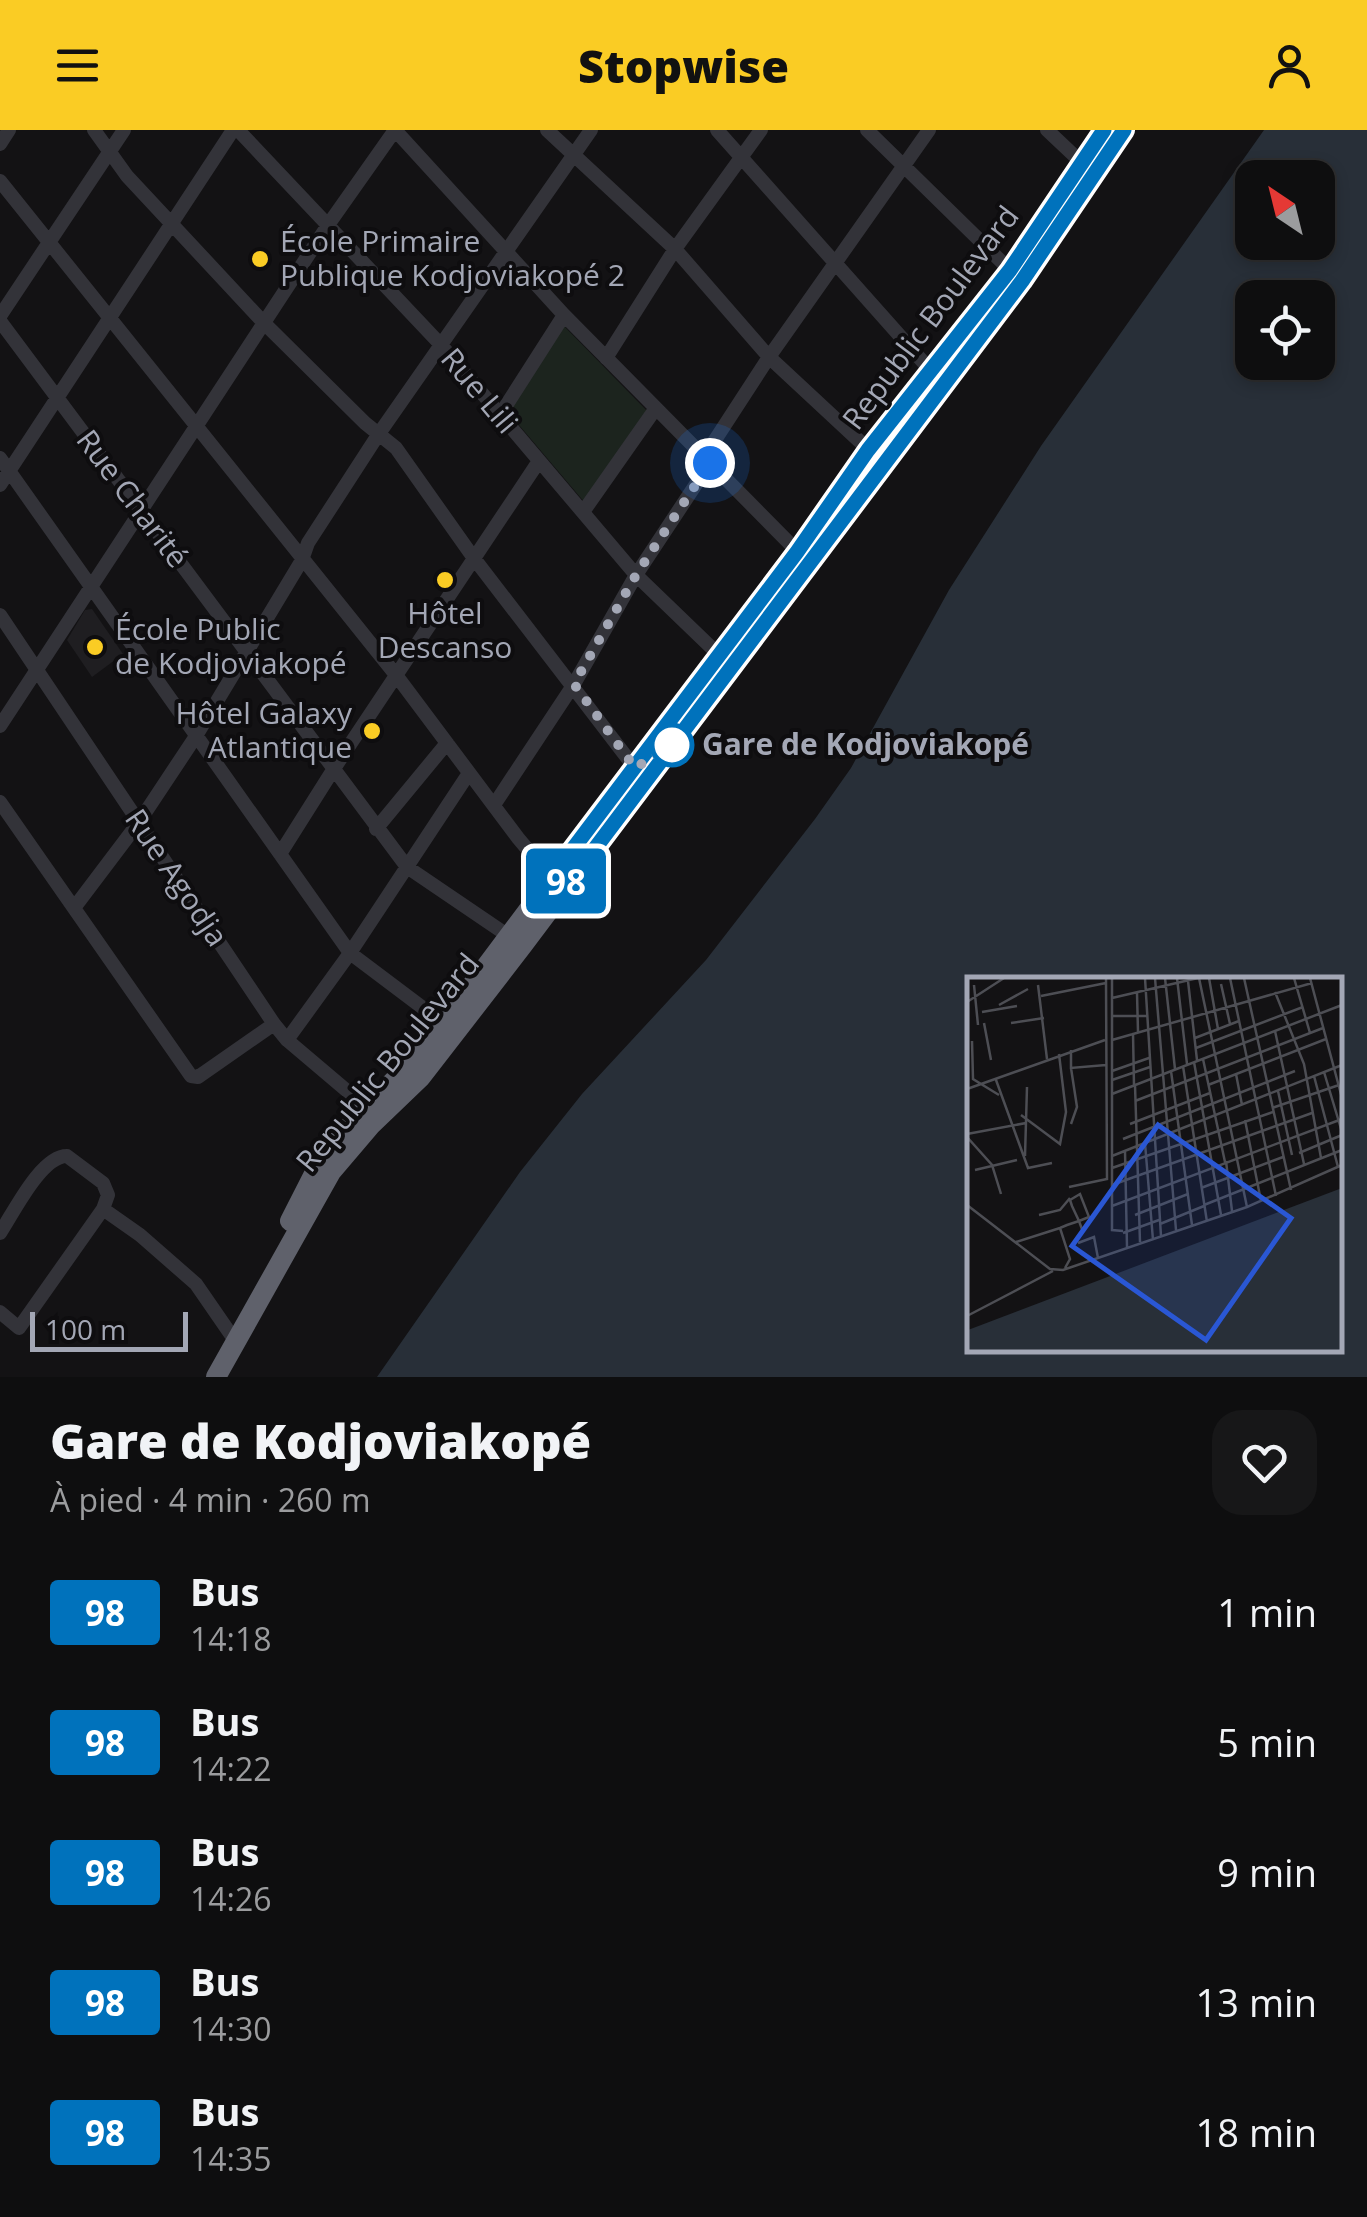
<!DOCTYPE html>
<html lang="fr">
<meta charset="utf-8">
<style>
body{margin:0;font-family:"Open Sans",sans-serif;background:#171718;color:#f1f3f6;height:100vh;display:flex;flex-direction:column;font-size:38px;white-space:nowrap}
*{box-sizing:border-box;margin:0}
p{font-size:32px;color:#9b9c9e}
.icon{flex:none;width:55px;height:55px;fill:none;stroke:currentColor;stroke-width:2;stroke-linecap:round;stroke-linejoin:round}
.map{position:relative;height:1247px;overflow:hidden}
.side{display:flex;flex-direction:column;background:#0e0e0f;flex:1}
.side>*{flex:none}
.badge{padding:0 20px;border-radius:8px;font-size:35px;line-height:65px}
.needle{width:65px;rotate:325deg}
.tools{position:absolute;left:1235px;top:30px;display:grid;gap:20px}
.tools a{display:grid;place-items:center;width:100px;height:100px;border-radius:20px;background:#0e0e0f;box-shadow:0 5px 15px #0003,0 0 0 2px #2e2e2f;font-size:50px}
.scale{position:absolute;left:30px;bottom:25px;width:158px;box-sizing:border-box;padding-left:10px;border:5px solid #a3a7b5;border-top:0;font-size:28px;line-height:35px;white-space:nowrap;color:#a3a7b5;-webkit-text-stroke:8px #0e0d0f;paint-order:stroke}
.you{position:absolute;width:50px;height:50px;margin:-25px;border:8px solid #fff;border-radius:50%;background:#1a73e8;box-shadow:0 0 0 15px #1a73e833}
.map>.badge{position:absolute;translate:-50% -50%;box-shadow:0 0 0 5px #fff}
.round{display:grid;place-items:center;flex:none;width:105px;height:105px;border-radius:30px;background:#171718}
.head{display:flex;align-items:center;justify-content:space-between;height:170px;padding:0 50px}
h1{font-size:48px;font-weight:800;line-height:75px}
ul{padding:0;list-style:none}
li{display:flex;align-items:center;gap:30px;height:130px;padding:0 50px}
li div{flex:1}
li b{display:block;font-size:38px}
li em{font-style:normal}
li .badge{min-width:110px;font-weight:700;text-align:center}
header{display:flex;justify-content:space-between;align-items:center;height:130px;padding:0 50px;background:#facc24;color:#111;font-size:45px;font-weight:800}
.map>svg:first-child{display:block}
</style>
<header><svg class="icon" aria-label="menu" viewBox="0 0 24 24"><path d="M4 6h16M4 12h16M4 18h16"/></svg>Stopwise<svg class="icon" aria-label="person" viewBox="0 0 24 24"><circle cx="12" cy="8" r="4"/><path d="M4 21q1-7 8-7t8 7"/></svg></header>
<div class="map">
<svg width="1367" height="1247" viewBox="0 0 1367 1247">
<rect width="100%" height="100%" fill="#131214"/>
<path fill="#1f1e21" d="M92,479L123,524L92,547L67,510L85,480Z"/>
<path fill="#1c241e" d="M562,194L649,283L586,374L508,282Z"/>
<path fill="#282f38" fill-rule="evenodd" d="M1264,0H1367V1247H377L520,1042L582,964L706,830L815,689L851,638L949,460L1041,316ZM1252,48H1318V112H1252ZM1252,168H1318V232H1252ZM969,849H1340V1220H969Z"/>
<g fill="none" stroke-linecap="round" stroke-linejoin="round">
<path stroke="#333339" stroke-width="14" d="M94,0L127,46L264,193L365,293L396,318L473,427L635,638
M238,0L442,216L636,445L718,524
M547,0L675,119L769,227L869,320
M717,0L932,242
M867,0L1013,143
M1047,0L1082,33
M0,14L9,0
M0,51L396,545L518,708L539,733L560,747
M0,186L124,0
M0,191L407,737L513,809
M606,228L675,119L761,0
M500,285L564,185
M704,327L769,227L929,0
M0,328L350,823L443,893
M0,355L233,0
M583,382L656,278
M0,485L274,894L287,910L372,982
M0,596L328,95L395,0L564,185L802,426
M0,672L191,946L198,947L274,894
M494,675L574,554L636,445L710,333
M376,699L447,613
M280,724L333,640L539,331
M74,778L139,692L196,606L302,430L308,413L378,305L591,0
M287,910L350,823L469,643
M0,1103C14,1082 41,1026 67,1026L103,1053L108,1065L103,1079
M0,1182L19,1198L103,1079L140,1105L196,1154L236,1212"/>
<path stroke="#5f616b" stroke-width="20" d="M290,1091L318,1036L351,994L422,922L797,421L869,320L1010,140L1104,0
M216,1247L331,1042L371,995L421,947L523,815L1022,151L1124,0"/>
</g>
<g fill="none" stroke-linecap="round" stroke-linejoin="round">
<g stroke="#fff" stroke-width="22">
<path id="line" d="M1104,0L1010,140L868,320L797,422L554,744L569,753L1022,151L1124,0"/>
</g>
<use href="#line" stroke="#0072bc" stroke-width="15"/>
<path stroke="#a3a7b5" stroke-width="10" stroke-dasharray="0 18" d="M672,615L635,638L574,554L636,445L710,333"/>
</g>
<g fill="#facc24" stroke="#0e0d0f" stroke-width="4">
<circle cx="260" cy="129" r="10"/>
<circle cx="445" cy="450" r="10"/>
<circle cx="95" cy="517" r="10"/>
<circle cx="372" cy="601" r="10"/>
</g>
<circle fill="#fff" stroke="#0072bc" stroke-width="5" cx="672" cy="615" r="20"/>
<g text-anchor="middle" stroke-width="8" stroke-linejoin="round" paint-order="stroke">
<g font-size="30" fill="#a3a7b5" stroke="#0e0d0f" text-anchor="start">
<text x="280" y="122">École Primaire<tspan x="280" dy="34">Publique Kodjoviakopé 2</tspan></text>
<text x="445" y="494" text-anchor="middle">Hôtel<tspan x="445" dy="34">Descanso</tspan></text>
<text x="115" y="510">École Public<tspan x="115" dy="34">de Kodjoviakopé</tspan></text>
<text x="352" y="594" text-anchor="end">Hôtel Galaxy<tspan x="352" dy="34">Atlantique</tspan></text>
</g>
<g font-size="30" fill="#a3a7b5" stroke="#0e0d0f">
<text transform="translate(931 188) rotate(-53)" y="10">Republic Boulevard</text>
<text transform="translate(479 261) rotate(50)" y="10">Rue Lili</text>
<text transform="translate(132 369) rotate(53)" y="10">Rue Charité</text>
<text transform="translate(176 748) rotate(56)" y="10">Rue Agodja</text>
<text transform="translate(388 933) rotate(-51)" y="10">Republic Boulevard</text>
</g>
<g font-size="30" font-weight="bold" fill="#a3a7b5" stroke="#0e0d0f" text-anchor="start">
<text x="702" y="625">Gare de Kodjoviakopé</text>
</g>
</g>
<g transform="translate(967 847)">
<rect width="375" height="375" fill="#131214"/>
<path d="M375,211V374H0L1,353Z" fill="#282f38"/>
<path fill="none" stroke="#4d4e54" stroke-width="2.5" d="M145,1V253L156,254M178,1L194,259M188,1L209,253M198,1L208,92M210,1L220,87M232,1L280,230M242,1L251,52M263,1L309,219M277,1L324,213M327,1L343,56M343,1L375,121M221,4L230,83M254,7L263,47M7,8L11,48M71,8L80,82M308,15L337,87L354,181M170,16L171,55M74,19L139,6M145,21L231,1M0,25L37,1M32,28L61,12M15,35L50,29M145,39H180M17,46L24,83M44,46L77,41M308,54L337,187M166,56L167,109M228,61L272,44M145,63L345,6M5,64L6,102L32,118M229,71L336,30M104,73V91L139,88M236,82L258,185M227,85L254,238M216,89L240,245M104,91L110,130L104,147M145,94L182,81M204,94L225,248M357,95L375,155M269,97L275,128M347,99L371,190M29,103L61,191L85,186M145,103L183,90M168,108L173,265M241,108L359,62M0,112L138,63M311,114L325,178M145,117L375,28M168,124L356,51M305,131L372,108M54,138L93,167L99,135L92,77M278,143L294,224M163,147L243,116M0,157L59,146M0,160L25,188L34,217M156,162L328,94M178,166L186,263M158,174L160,270M332,176L375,158M58,179L60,110M145,179L375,88M259,184L265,234M145,191L306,135M8,193L50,183M145,208L345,136M102,210L140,202L139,1M234,211L316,180M0,228L83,292L96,293L280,230L375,188M237,228L375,173M145,229L375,142M72,238L93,233L103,221M168,238L221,217M193,247L237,229M93,251L103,282L98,291M156,256L192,243M49,265L93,251L100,248L112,244L122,240L113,217L103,223L105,229L112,244L116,255M111,266L127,260L131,281M0,339L86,294"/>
<path fill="#2a57d4" fill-opacity="0.15" stroke="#2a57d4" stroke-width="5" d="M191,148L324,241L239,363L105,269Z"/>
<rect width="375" height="375" fill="none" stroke="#a3a7b5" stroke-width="5"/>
</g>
</svg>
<div class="tools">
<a><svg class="needle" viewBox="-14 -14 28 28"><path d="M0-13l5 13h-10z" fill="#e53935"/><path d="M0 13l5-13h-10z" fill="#9b9c9e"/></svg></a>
<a><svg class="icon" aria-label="locate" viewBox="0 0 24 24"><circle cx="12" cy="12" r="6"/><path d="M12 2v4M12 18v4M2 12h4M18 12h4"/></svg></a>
</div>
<div class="scale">100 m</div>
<div class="you" style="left:710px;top:333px"></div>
<b class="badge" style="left:566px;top:751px;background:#0072bc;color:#fff">98</b>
</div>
<section class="side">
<div class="head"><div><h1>Gare de Kodjoviakopé</h1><p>À pied · 4 min · 260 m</p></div><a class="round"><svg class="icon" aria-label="heart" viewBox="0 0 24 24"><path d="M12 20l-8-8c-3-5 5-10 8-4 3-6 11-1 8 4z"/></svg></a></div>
<ul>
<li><span class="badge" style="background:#0072bc;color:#fff">98</span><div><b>Bus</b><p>14:18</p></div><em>1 min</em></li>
<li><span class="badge" style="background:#0072bc;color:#fff">98</span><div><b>Bus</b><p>14:22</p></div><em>5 min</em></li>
<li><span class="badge" style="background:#0072bc;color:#fff">98</span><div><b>Bus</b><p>14:26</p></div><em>9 min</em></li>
<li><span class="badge" style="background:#0072bc;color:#fff">98</span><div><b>Bus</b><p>14:30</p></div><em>13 min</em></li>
<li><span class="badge" style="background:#0072bc;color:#fff">98</span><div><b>Bus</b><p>14:35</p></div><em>18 min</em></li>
</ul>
</section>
